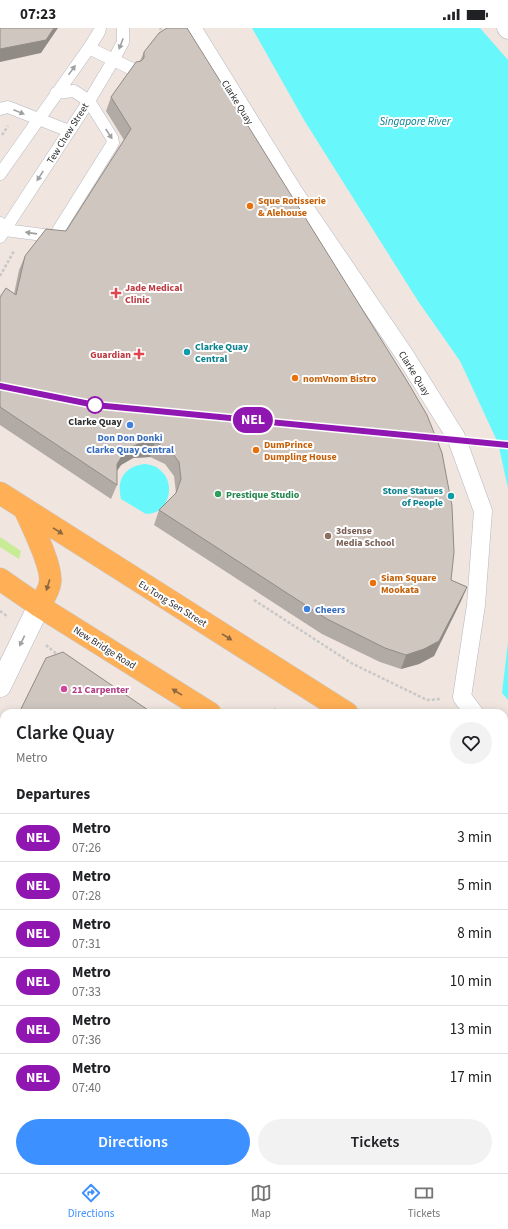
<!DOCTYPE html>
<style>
body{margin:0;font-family:"Source Sans 3",sans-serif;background:#f2f2f2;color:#202124;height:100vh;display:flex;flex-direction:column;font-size:15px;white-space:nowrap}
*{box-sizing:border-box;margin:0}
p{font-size:13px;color:#757577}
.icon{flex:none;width:22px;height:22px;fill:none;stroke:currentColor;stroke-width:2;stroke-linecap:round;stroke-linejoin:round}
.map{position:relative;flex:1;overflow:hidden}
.drawer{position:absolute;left:0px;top:681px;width:508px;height:464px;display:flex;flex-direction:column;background:#fff;border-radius:12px 12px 0 0;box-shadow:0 2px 10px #0003}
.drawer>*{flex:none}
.badge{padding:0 8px;border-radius:13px;font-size:14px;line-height:26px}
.map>.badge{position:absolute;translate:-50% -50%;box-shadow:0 0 0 2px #fff}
h2{padding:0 16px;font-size:15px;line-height:36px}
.round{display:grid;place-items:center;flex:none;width:42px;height:42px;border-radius:21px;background:#f2f2f2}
.head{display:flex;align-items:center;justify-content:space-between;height:68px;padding:0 16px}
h1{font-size:19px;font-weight:600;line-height:30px}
.cta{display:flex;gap:8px;margin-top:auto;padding:8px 16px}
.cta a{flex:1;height:46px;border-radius:24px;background:#3d90ff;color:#fff;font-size:16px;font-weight:600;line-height:46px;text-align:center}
.cta a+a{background:#f2f2f2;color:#202124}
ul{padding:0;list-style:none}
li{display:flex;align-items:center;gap:12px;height:48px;padding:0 16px;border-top:1px solid #e0e0e0}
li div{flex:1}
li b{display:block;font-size:15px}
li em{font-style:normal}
li .badge{min-width:44px;font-weight:700;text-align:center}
.status{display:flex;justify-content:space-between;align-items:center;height:28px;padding:0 20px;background:#fff;direction:ltr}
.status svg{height:11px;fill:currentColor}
.menu{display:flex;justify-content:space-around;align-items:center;height:56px;border-top:1px solid #e0e0e0;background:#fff;font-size:11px;color:#757577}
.menu a{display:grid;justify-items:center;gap:2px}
.menu .on{color:#3d90ff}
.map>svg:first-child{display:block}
</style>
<div class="status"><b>07:23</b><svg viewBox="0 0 49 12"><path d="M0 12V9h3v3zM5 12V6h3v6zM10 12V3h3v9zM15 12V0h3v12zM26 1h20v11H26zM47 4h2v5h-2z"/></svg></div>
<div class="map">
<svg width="508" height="1145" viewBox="0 0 508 1145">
<rect width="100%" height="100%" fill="#f0e5df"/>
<path fill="#c8ec96" d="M0,509L21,523L19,531L0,519Z"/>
<path fill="#68f8fc" d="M252,0H480L508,32V460L498,415L460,333L418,273L304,92Z
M146,436C151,437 156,438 160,442C174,453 171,476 156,484C153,485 149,486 146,486L121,471C116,451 126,437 146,436Z
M508,614V672L502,665Z
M508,751V1145H405L406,1141H504V772Z"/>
<path fill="#f0e5df" d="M508,749V925L504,922V761L506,750Z"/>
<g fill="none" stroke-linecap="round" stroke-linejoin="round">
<g stroke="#b3b9c2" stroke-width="13">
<path id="service" d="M89,20L132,41
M0,81L8,79L69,103
M0,146L89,20L99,4L100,0
M0,195L5,202L51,208L56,206L113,115L112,110L89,73L74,63L56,65
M0,209L89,73L114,31L123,14V0"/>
</g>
<g stroke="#b3b9c2" stroke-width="19">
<path id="pedestrian" d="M192,0L293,163L404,326L456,409L483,483L476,577L462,669L474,685
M506,0L508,2
M385,1145L387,1141"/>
</g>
<g stroke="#b3b9c2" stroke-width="23">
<path id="minor" d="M0,658L39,578
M86,1145L88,1141"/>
</g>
<g stroke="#c8c8c8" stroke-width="23">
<path id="primary" d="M0,465L347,685
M25,482C32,498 53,539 50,555C49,563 43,571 39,578
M0,551L39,578L210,685
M504,780L508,783
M504,860L508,862"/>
</g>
<path stroke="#c8c8c8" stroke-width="2.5" stroke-dasharray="3 2" stroke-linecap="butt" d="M160,0L161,2
M2,107L8,98
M0,248L14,223
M254,572L353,636L427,672L440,671
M0,583L7,588
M46,617L59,628
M274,681L280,685
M0,701L4,693
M504,720L508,722
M504,893L508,895
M55,1145L57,1141"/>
<use href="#service" stroke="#fff" stroke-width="12"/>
<use href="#pedestrian" stroke="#fff" stroke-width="18"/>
<use href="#minor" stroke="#fff" stroke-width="22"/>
<use href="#primary" stroke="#ffaf55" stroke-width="22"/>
</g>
<path fill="#b2aaa5" d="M144,24L451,552L467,559L461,573L434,628L419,636L401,641L380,634L322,606L154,497L159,482L176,465L174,448L165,436L150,429L133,430L121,437L117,443V457L111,471L0,397V269L14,266L19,242L25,228L66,203L124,112L106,83L111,69L140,33Z
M4,715V735L0,734V724Z
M0,734L1,735L4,737V952L0,950Z"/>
<path fill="#918b86" d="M54,0H58L41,25L0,34V21Z
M155,414L150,429L133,430L121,437L112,450L117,436L126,422L138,416Z
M467,559L461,573L434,628L419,636L401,641L406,627Z
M4,721V722L0,733V724L1,722Z"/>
<path fill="#cfc6c0" stroke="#918b86" d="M0,0H54L46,12L0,21Z
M167,0H187L407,353L427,387L442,425L452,478L454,524L451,552L467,559L439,613L424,621L406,627L385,620L327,591L159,482L176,465L181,451L179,434L170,422L155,414L138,416L126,422L117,436V457L0,379V269L6,260L16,267L25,228L46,201L66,203L131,101L111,69L136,34L141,33L144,30V24L159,5Z
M63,624L148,682L154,685H19L46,630Z
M4,715V721L1,722Z
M0,734L1,735L4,737V937L0,935Z
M0,1121L4,1124V1141H30L28,1145H0Z
M127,1141H361L367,1145H125Z"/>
<defs><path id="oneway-solid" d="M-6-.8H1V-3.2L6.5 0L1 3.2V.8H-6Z"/></defs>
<g fill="#a0a0a0">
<use href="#oneway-solid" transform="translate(121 16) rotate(111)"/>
<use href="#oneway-solid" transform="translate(72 42) rotate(-54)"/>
<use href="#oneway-solid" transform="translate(19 84) rotate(22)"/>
<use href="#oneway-solid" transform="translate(109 106) rotate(57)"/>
<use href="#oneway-solid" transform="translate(40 148) rotate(123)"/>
<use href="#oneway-solid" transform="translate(31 205) rotate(-172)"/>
<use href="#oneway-solid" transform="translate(22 613) rotate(116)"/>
</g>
<g fill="#8c683f">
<use href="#oneway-solid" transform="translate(58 503) rotate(32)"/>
<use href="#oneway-solid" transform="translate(48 557) rotate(107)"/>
<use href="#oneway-solid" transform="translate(227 609) rotate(32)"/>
<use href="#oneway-solid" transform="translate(177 664) rotate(-148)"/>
</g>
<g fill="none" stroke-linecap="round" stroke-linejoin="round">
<g stroke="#fff" stroke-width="9">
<path id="line" d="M0,358L95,377L508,417"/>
</g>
<use href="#line" stroke="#9016b2" stroke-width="6"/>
</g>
<g fill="#e8710a" stroke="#fff" stroke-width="1.5">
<circle cx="250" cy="178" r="4"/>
<circle cx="295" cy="350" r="4"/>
<circle cx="256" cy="422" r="4"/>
<circle cx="373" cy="555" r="4"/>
</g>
<g fill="#e0444e" stroke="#fff" stroke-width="1.5">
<path d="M114 259h4v4h4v4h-4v4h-4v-4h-4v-4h4z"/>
<path d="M137 320h4v4h4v4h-4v4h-4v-4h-4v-4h4z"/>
</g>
<g fill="#0f9aa8" stroke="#fff" stroke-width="1.5">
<circle cx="187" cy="324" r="4"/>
<circle cx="451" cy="468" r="4"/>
</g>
<circle fill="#fff" stroke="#9016b2" stroke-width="2" cx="95" cy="377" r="8"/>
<g fill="#3f7fe0" stroke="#fff" stroke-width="1.5">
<circle cx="130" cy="397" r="4"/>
<circle cx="307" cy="581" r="4"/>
</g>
<circle fill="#2e9e5b" stroke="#fff" stroke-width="1.5" cx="218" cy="466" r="4"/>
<circle fill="#8d6e63" stroke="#fff" stroke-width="1.5" cx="328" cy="508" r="4"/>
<circle fill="#d1479c" stroke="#fff" stroke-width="1.5" cx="64" cy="661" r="4"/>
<g text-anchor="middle" stroke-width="4" stroke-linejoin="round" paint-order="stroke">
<g font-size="10" fill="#2d2d2d" stroke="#fff">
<text transform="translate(238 74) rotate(58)" y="4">Clarke Quay</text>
<text transform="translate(67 105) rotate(-58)" y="4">Tew Chew Street</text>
<text transform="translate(415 345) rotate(58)" y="4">Clarke Quay</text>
<text transform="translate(173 575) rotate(32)" y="4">Eu Tong Sen Street</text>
<text transform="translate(105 619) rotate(32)" y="4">New Bridge Road</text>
</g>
<g font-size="10" font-weight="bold" fill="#c56008" stroke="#fff" text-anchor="start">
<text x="258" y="176">Sque Rotisserie<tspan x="258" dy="12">&amp; Alehouse</tspan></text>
<text x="303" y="354">nomVnom Bistro</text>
<text x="264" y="420">DumPrince<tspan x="264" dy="12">Dumpling House</tspan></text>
<text x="381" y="553">Siam Square<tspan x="381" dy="12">Mookata</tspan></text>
</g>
<g font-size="10" font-weight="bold" fill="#be3a42" stroke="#fff" text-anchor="start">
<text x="125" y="263">Jade Medical<tspan x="125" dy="12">Clinic</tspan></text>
<text x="131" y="330" text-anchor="end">Guardian</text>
</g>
<g font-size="10" font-weight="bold" fill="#0d838f" stroke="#fff" text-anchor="start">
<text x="195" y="322">Clarke Quay<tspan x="195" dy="12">Central</tspan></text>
<text x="443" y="466" text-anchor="end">Stone Statues<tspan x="443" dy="12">of People</tspan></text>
</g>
<g font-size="10" font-weight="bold" fill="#2d2d2d" stroke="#fff">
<text x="95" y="397">Clarke Quay</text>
</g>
<g font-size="10" font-weight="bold" fill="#366cbe" stroke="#fff">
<text x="130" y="413">Don Don Donki<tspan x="130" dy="12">Clarke Quay Central</tspan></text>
<text x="315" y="585" text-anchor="start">Cheers</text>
</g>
<g font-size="10" font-weight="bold" fill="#27864d" stroke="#fff" text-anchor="start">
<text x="226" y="470">Prestique Studio</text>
</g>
<g font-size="10" font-weight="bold" fill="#785e54" stroke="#fff" text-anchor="start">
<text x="336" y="506">3dsense<tspan x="336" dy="12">Media School</tspan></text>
</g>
<g font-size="10" font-weight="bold" fill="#b23c85" stroke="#fff" text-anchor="start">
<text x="72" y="665">21 Carpenter</text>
</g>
<g font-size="11" font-style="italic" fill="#03818f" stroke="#fff">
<text x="415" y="97">Singapore River</text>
</g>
</g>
</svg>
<b class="badge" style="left:253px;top:392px;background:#9016b2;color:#fff">NEL</b>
<section class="drawer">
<div class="head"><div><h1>Clarke Quay</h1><p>Metro</p></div><a class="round"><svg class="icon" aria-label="heart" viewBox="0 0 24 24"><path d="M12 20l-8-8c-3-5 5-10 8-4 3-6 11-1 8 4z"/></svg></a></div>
<h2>Departures</h2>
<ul>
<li><span class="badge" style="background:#9016b2;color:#fff">NEL</span><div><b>Metro</b><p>07:26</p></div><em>3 min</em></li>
<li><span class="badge" style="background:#9016b2;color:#fff">NEL</span><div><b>Metro</b><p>07:28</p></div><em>5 min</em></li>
<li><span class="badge" style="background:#9016b2;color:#fff">NEL</span><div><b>Metro</b><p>07:31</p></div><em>8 min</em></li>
<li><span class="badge" style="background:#9016b2;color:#fff">NEL</span><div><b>Metro</b><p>07:33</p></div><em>10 min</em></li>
<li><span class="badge" style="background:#9016b2;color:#fff">NEL</span><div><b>Metro</b><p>07:36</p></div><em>13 min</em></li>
<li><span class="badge" style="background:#9016b2;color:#fff">NEL</span><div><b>Metro</b><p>07:40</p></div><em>17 min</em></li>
</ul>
<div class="cta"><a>Directions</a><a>Tickets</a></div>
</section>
</div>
<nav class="menu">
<a class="on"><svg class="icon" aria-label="directions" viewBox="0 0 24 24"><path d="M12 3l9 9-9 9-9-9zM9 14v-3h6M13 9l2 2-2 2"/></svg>Directions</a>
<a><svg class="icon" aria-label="map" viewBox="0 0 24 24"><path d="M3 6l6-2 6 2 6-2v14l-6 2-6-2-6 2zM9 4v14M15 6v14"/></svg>Map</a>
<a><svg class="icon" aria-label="tickets" viewBox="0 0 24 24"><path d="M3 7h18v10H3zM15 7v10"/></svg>Tickets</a>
</nav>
